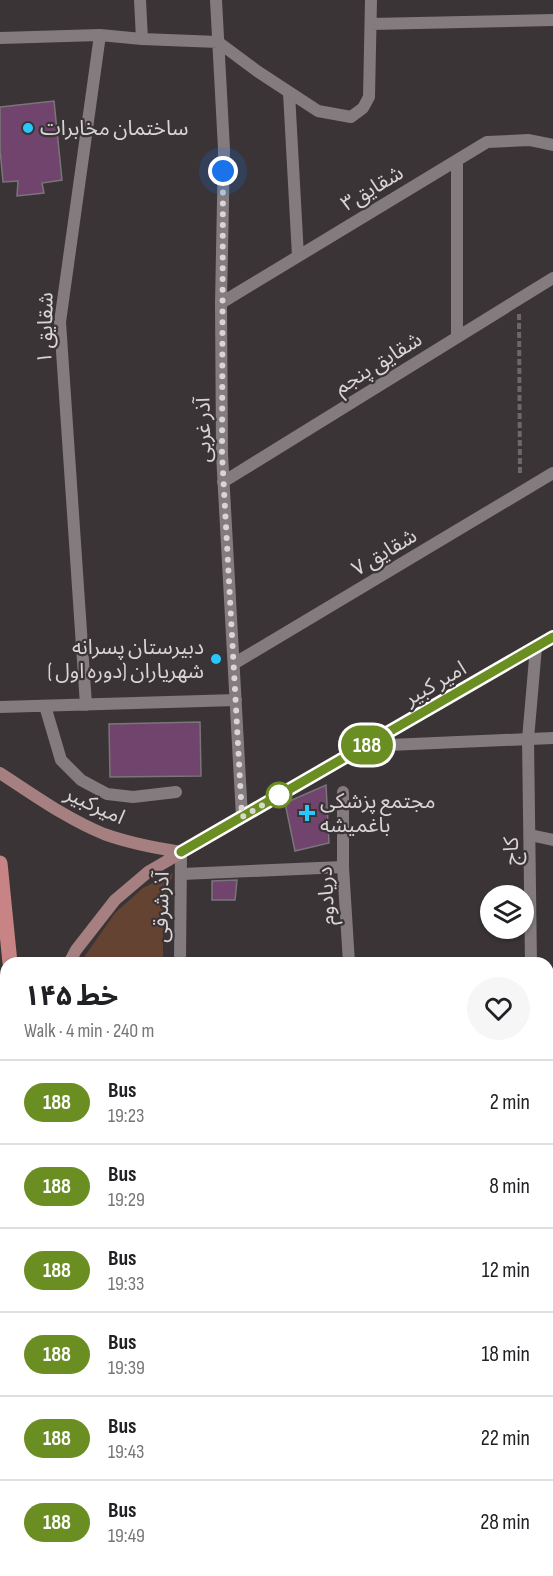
<!DOCTYPE html>
<meta charset="utf-8">
<style>
body{margin:0;font-family:"Sofia Sans Condensed","Noto Sans Arabic",sans-serif;background:#f6f6f6;color:#202124;height:100vh;display:flex;flex-direction:column;font-size:22px;white-space:nowrap}
*{box-sizing:border-box;margin:0}
p{font-size:20px;color:#757577}
.icon{flex:none;width:33px;height:33px;fill:none;stroke:currentColor;stroke-width:2;stroke-linecap:round;stroke-linejoin:round}
.map{position:relative;flex:1;overflow:hidden}
.sheet{position:absolute;left:0px;top:957px;width:554px;height:620px;display:flex;flex-direction:column;background:#fff;border-radius:18px 18px 0 0;box-shadow:0 2px 4px #0004}
.sheet>*{flex:none}
.badge{padding:0 12px;border-radius:20px;font-size:21px;line-height:39px}
.controls{position:absolute;left:480px;top:885px;display:grid;gap:12px}
.controls a{display:grid;place-items:center;width:54px;height:54px;border-radius:50%;background:#fff;box-shadow:0 2px 4px #0004;font-size:30px}
.you{position:absolute;width:30px;height:30px;margin:-15px;border:4px solid #fff;border-radius:50%;background:#1a73e8;box-shadow:0 0 0 9px #1a73e833}
.map>.badge{position:absolute;translate:-50% -50%;box-shadow:0 0 0 3px #fff}
.round{display:grid;place-items:center;flex:none;width:63px;height:63px;border-radius:32px;background:#f6f6f6}
.head{display:flex;align-items:center;justify-content:space-between;height:102px;padding:0 24px}
h1{font-size:28px;font-weight:700;line-height:45px}
ul{padding:0;list-style:none}
li{display:flex;align-items:center;gap:18px;height:84px;padding:0 24px;border-top:2px solid #e0e0e0}
li div{flex:1}
li b{display:block;font-size:22px}
li em{font-style:normal}
li .badge{min-width:66px;font-weight:700;text-align:center}
.map>svg:first-child{display:block}
</style>
<div class="map">
<svg width="553" height="1576" viewBox="0 0 553 1576">
<rect width="100%" height="100%" fill="#3a3436"/>
<path fill="#654333" d="M173,873L163,910V963H80L115,913L143,888Z
M131,1571H230L229,1576H136Z"/>
<path fill="#70446c" stroke="#7a757a" stroke-width="1.5" d="M54,101L62,180L42,183L44,193L17,196L18,181L3,182L0,149V107Z
M200,722L201,776L110,777L109,724Z
M326,785L329,843L295,851L285,803Z
M237,880L235,900H212V881Z"/>
<g fill="none" stroke-linecap="round" stroke-linejoin="round">
<path stroke="#6d6769" stroke-width="4" stroke-dasharray="6 3" stroke-linecap="butt" d="M519,314L520,475"/>
<path stroke="#837b7d" stroke-width="12" d="M216,0L224,149L221,303L222,454L242,817
M371,24L553,20
M0,38L100,35
M142,39L218,42
M218,42L257,71L318,111L351,117L363,108L369,97L371,0
M289,93L298,256
M221,303L487,142L529,140L553,145
M457,337V160
M223,482L553,278
M235,663L553,473
M86,705L60,322L100,35L142,39L140,0
M45,706L61,760L81,780L107,794L133,797L176,792
M0,707L236,700
M366,746L553,738
M530,835L553,840
M182,874L343,867
M548,977L553,978
M548,1136L553,1138
M548,1264L553,1265
M548,1424L553,1426
M548,1565L553,1566"/>
<path stroke="#837b7d" stroke-width="12" d="M343,792V867L349,963
M180,963L181,852
M531,963L528,739L536,647
M255,1576L256,1570"/>
<path stroke="#a68081" stroke-width="12" d="M0,773C34,795 67,819 104,834C129,843 155,848 181,852
M69,963L76,950L115,900L148,872L553,637
M0,1061H6"/>
<path stroke="#c88484" stroke-width="15" d="M0,863L10,963
M0,1229L6,1293
M37,1570L52,1576
M118,1570L122,1576
M6,1576L7,1570
M17,1576L32,1570
M64,1576L65,1570"/>
</g>
<g fill="none" stroke-linecap="round" stroke-linejoin="round">
<g stroke="#fff" stroke-width="14">
<path id="line" d="M181,852L553,637"/>
</g>
<use href="#line" stroke="#6b8e23" stroke-width="9"/>
<path stroke="#d9d5d6" stroke-width="6" stroke-dasharray="0 10.8" d="M223,171L222,454L242,817L282,794L279,795"/>
</g>
<g fill="#28c8ff" stroke="#3a3436" stroke-width="2">
<circle cx="28" cy="128" r="6"/>
<circle cx="216" cy="659" r="6"/>
<path d="M304 804h6v6h6v6h-6v6h-6v-6h-6v-6h6z"/>
</g>
<circle fill="#fff" stroke="#6b8e23" stroke-width="3" cx="279" cy="795" r="12"/>
<g text-anchor="middle" stroke-width="4.5" stroke-linejoin="round" paint-order="stroke">
<g font-size="21" fill="#d9d5d6" stroke="#3a3436" text-anchor="start">
<text x="40" y="135">ساختمان مخابرات</text>
<text x="204" y="654" text-anchor="end">دبیرستان پسرانه<tspan x="204" dy="24">شهریاران (دوره اول )</tspan></text>
<text x="320" y="808">مجتمع پزشکی<tspan x="320" dy="24">باغمیشه</tspan></text>
</g>
<g font-size="21" fill="#d9d5d6" stroke="#3a3436">
<text transform="translate(372 188) rotate(-31)" y="7">شقایق۳</text>
<text transform="translate(45 328) rotate(-89)" y="7">شقایق ۱</text>
<text transform="translate(378 363) rotate(-32)" y="7">شقایق پنجم</text>
<text transform="translate(203 430) rotate(-91)" y="7">آذر غربی</text>
<text transform="translate(384 552) rotate(-31)" y="7">شقایق ۷</text>
<text transform="translate(435 683) rotate(-30)" y="7">امیر کبیر</text>
<text transform="translate(95 805) rotate(25)" y="7">امیرکبیر</text>
<text transform="translate(511 851) rotate(-91)" y="7">کاج</text>
<text transform="translate(326 896) rotate(-93)" y="7">دریادوم</text>
<text transform="translate(161 907) rotate(-89)" y="7">آذرشرقی</text>
</g>
</g>
</svg>
<div class="controls">
<a><svg class="icon" aria-label="layers" viewBox="0 0 24 24"><path d="M12 4l9 5-9 5-9-5zM3 14l9 5 9-5"/></svg></a>
</div>
<div class="you" style="left:223px;top:171px"></div>
<b class="badge" style="left:367px;top:745px;background:#6b8e23;color:#fff">188</b>
<section class="sheet">
<div class="head"><div><h1>خط ۱۴۵</h1><p>Walk · 4 min · 240 m</p></div><a class="round"><svg class="icon" aria-label="heart" viewBox="0 0 24 24"><path d="M12 20l-8-8c-3-5 5-10 8-4 3-6 11-1 8 4z"/></svg></a></div>
<ul>
<li><span class="badge" style="background:#6b8e23;color:#fff">188</span><div><b>Bus</b><p>19:23</p></div><em>2 min</em></li>
<li><span class="badge" style="background:#6b8e23;color:#fff">188</span><div><b>Bus</b><p>19:29</p></div><em>8 min</em></li>
<li><span class="badge" style="background:#6b8e23;color:#fff">188</span><div><b>Bus</b><p>19:33</p></div><em>12 min</em></li>
<li><span class="badge" style="background:#6b8e23;color:#fff">188</span><div><b>Bus</b><p>19:39</p></div><em>18 min</em></li>
<li><span class="badge" style="background:#6b8e23;color:#fff">188</span><div><b>Bus</b><p>19:43</p></div><em>22 min</em></li>
<li><span class="badge" style="background:#6b8e23;color:#fff">188</span><div><b>Bus</b><p>19:49</p></div><em>28 min</em></li>
</ul>
</section>
</div>
